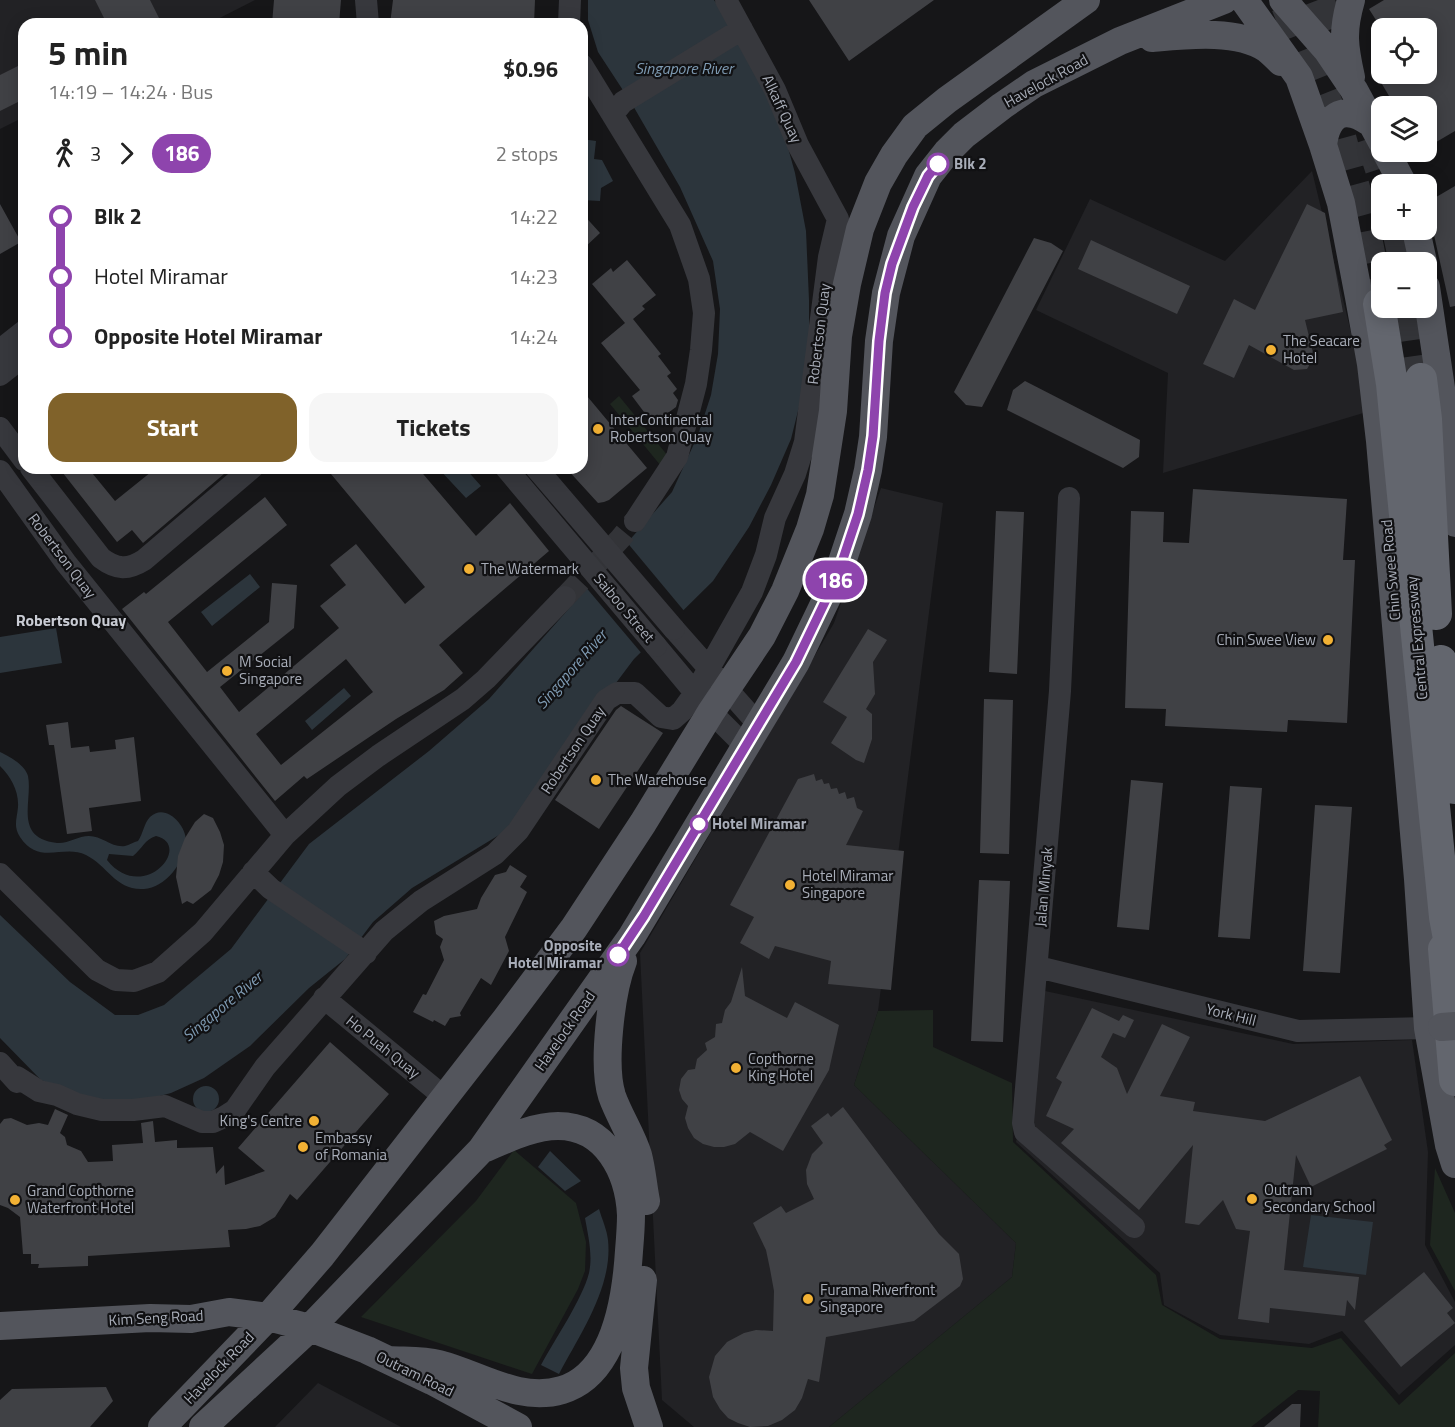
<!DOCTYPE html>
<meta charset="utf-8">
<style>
body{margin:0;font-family:"Titillium Web",sans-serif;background:#f6f6f6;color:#222;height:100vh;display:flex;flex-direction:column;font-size:22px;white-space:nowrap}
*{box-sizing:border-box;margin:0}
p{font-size:20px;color:#767676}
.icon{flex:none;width:33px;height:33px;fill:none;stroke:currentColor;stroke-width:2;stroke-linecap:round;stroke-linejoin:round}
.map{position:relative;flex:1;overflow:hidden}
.drawer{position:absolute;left:18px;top:18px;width:570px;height:456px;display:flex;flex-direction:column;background:#fff;border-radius:18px;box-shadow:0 3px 15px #0003}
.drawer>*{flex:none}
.badge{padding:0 12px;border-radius:20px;font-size:21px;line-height:39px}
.controls{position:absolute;left:1371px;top:18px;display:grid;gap:12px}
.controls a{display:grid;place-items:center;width:66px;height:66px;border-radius:12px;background:#fff;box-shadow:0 3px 15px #0003;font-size:30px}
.map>.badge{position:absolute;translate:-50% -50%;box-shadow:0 0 0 3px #fff}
.legs{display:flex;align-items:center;gap:9px;height:66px;padding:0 30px;font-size:20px}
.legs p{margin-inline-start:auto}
.summary{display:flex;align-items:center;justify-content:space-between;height:102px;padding:0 30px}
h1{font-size:33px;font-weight:700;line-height:45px}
.action{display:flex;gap:12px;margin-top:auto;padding:12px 30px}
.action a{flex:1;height:69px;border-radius:18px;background:#80622a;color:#fff;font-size:24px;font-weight:700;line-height:69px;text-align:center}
.action a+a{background:#f6f6f6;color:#222}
ul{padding:0 30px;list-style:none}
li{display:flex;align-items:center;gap:21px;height:60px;font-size:22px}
li i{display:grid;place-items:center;width:9px;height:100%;margin:0 8px;background:currentColor}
li i::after{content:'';width:15px;height:15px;margin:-8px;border:4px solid;border-radius:50%;background:#fff}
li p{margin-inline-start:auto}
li:first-child i{background:linear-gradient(#0000 50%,currentColor 0)}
li:last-child i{background:linear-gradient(currentColor 50%,#0000 0)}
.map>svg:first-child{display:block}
</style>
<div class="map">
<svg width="1455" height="1427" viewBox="0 0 1455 1427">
<rect width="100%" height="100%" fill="#161618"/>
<path fill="#222225" d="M0,0H255L208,24H24V117L0,129Z
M1312,171L1370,411L1163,473L1168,373L1036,310L1090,199L1225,261Z
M881,488L943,503L878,1011L854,1085L1016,1243L1012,1277L829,1427H694L662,1400L640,953L834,623Z
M1045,991L1293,1044L1412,1040L1428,1152L1425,1245L1455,1302V1345L1399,1395L1342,1331L1309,1344L1220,1335L1164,1305L1160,1273L1016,1142Z
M318,1383L401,1427H275Z"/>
<path fill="#1e261f" d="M619,396L668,456L661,466L610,404Z
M933,1010V1047L1012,1083L1013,1142L1156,1275L1162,1305L1220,1339L1312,1348L1341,1338L1399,1405L1455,1353V1427H1318L1320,1391L1298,1390L1251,1427H829L1012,1277L1016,1243L854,1085L878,1011Z
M514,1150L576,1203L586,1242L585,1271L578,1289L532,1374L361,1317L476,1201Z
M1435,1168L1455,1213V1291L1430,1245Z"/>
<path fill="#2c353c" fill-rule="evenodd" d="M588,0H714L741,40L782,126L795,173L806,231L809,300V341L800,403L791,439L771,485L749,527L713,581L634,659L504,832L412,888L373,922L345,959L309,988L250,1046L204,1078L171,1093L137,1102L96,1103L41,1080L0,1038V915L70,982L115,1015H138L164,1005L231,949L309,844L429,751L489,699L672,492L698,435L711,395L718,354L720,309L713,261L680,187L632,104L598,52L588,20Z
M582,139L596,141L594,159L602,160L613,181L601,188L600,201L582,200V194H586L587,188L582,187Z
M438,468H465L481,486L466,498Z
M250,574L260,587L212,626L201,612Z
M56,628L62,663L0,673V637Z
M344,688L351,696L312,730L305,721Z
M0,752C9,756 25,765 28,776C33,801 13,838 57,843C68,844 78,836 89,836C102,836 112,848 125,846C129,845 134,842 138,841C143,834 144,823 150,817C165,802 187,825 186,842C185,862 165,888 144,889C116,891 108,866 86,855C63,844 39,866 20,837C13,826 17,819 18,807C19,791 11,777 0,766ZM156,836C194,845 143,905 107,860L109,854L133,856C142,849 145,839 156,836Z
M193 1099a13 13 0 1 1 26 0a13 13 0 1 1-26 0Z
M550,1151L581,1181L565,1191L538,1167Z
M599,1209C602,1219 607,1230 608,1240C613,1287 580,1334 559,1374L541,1365C555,1339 582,1300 589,1273C593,1255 588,1235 585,1218Z
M1311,1215L1373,1222L1366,1275L1303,1267Z"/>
<path fill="#161618" d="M625,540L685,612L643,655L584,585Z"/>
<path fill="#404145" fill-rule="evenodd" d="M95,0H150L162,24H107Z
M274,0H341L339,24H272Z
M393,0H535L534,24H390Z
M809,0H934L849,61Z
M1384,0H1455V131L1426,148V106H1395L1376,74H1426V28H1381L1369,9Z
M24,63V99L0,111V75Z
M1455,186V306L1450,307L1432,226L1426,212V203Z
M0,204L21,242L0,254Z
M1307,204L1325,213L1343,312L1305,320L1314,357L1307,369L1294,370L1249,345L1234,378L1203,364L1234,299L1255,310Z
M582,213L600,233L582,250Z
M1034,238L1051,243L1063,251L982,407L966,405L954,392Z
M1091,240L1190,286L1177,314L1078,269Z
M627,260L656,295L642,306L645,309L633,319L661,354L658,356L671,373L667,376L677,389L673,393L678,400L676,407L653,424L632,396L640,390L601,343L625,323L592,284L611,268L613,272Z
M1025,381L1140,440L1139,457L1123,468L1007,410L1013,390Z
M582,390L647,468L609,500L604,502L598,503L566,468H582Z
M59,468H88L115,501L156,468H231L143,543L132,530L117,542Z
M326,468H418L476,536L510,503L549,551L439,645L463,673L444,690L396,719L307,779L304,776L275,801L122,609L144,592L146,594L265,497L287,525L168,622L207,672L269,622L272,583L297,585L294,628L220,687L239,712L339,628L320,606L346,585L330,565L356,544L405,604L425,587ZM346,659L373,692L281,765L256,734Z
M1193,489L1347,499L1343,560H1355L1347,723L1288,720L1287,732L1165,726L1166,709L1125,708L1131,511L1164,512L1163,542L1189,543Z
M996,511L1024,512L1017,674L989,672Z
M868,629L887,640L873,662L875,694L866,709L872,714V739L864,763L856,760L831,743L847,717L823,702Z
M984,699L1013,700L1009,854L980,853Z
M621,706L663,733L599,829L555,800L616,710Z
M68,722L71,748L89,746L90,752L116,749L115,740L134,737L141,801L89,808L92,831L67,834L54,745H49L46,725Z
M814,774L816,781L822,779L824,784L829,783L831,789L837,788L839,794L845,792L847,799L854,797L857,808L863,811L846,845L904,851L891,990L828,984L831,961L775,946L769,959L740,943L754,917L730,905L798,779Z
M1131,780L1163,783L1149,930L1117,927Z
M1230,786L1262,788L1250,939L1218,937Z
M1315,805L1352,807L1340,973L1303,971Z
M204,814L213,818L220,832L224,845L223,862L219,875L211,890L193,904L187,901L182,904L176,877L178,856L185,838L195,822Z
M510,865L527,876L520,887L527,892L505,937L509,951L491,985L481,978L460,1013L461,1016L450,1018L445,1026L434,1020L433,1022L413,1012L423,994L426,995L444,960L440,947L443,939L436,934L434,921L444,916L477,909L481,898L495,875L506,872Z
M979,880L1010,881L1003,1042L971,1041Z
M742,967L745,996L787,1018L795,1002L839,1025L829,1070L783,1151L750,1132L735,1144L724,1147H714L703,1144L694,1138L688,1128L685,1118L688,1106L682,1099L679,1090L681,1079L688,1070L695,1069L697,1059L707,1050L705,1043L715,1037L716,1024L722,1023L725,1010L731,1002Z
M1092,1008L1119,1021L1123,1015L1134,1020L1125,1038L1113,1033L1101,1057L1117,1068L1127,1094L1162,1024L1190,1037L1160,1096L1195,1102L1193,1111L1265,1121L1360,1076L1392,1140L1384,1145L1387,1149L1311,1187L1296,1155L1284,1270L1359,1277L1355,1310L1347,1300L1345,1316L1270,1308L1269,1323L1238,1319L1250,1231L1236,1229L1223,1200L1199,1225L1185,1223L1193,1145L1139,1210L1061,1143L1074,1129L1046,1116L1062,1082L1056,1078Z
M330,1042L389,1094L297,1200L290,1194L275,1217L260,1226L246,1229L228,1230L230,1247L88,1256V1266L38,1268L39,1264H31V1254H23L20,1217L8,1208L0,1205V1124L4,1119L11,1118L27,1125L39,1123L48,1125L55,1109L68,1115L60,1133L65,1137L67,1145L81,1151L88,1162L113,1161L112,1145L143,1143L141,1123L153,1121L155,1142L177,1140V1148L213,1147L216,1174L224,1165L225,1185L265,1171L238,1148Z
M843,1107L939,1234L959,1254L963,1279L960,1286L914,1321L826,1337L819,1382L808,1379L802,1398L795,1410L782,1420L768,1426L750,1427L738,1423L728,1418L720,1409L713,1397L709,1377L715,1356L727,1342L744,1333L756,1330L773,1331L774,1291L770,1269L766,1250L753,1223L781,1206L786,1213L814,1199L807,1184L806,1170L812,1154L823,1143L811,1126L828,1113L831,1117Z
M1424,1272L1453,1308L1447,1313L1455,1323L1401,1367L1364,1321Z
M106,1387L113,1401L90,1427H0V1400L12,1389Z
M1292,1404H1301L1300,1427H1264Z"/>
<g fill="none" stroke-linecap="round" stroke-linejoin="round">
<path stroke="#333438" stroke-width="22" stroke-dasharray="22 11" stroke-linecap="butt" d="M565,597L620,539L635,521"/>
<path stroke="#333438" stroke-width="32" stroke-dasharray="32 16" stroke-linecap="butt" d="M1318,0L1346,72
M1287,5L1340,137L1362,217L1379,304
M1371,138L1386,184
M1398,230L1405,262
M1411,308L1421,379"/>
<path stroke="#37383d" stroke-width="22" d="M366,0L368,24
M569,24L570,0
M582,65L680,225L699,279L704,313L701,350L696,384L677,457L635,521
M613,114L623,102L742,29
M0,350L24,331
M0,375L24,356
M0,428L24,460
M31,468L101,558C117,570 128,570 144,560L252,468
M0,471L66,563L285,835
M1069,498L1060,691L1023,1123L1025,1132L1134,1227
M674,629L758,724
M656,646L711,712L745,746
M253,872L271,889L366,953
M0,874L97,970L116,980L134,981L158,972L203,932L285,835L338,786L378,756L463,699L486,679L565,597
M1038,967L1298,1031L1428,1028
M324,998L443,1096
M0,1063L17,1082V1077L39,1091L57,1095L77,1104L102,1110H133L165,1106L202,1122H213L224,1117L235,1110L265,1067L384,931L421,901L495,854L518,831L606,700L617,693H635L661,717L673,719L682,711L695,693L752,592L766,555L775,518L795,474L805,442L829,257L838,219L798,145L775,90L726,0"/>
<path stroke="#53555c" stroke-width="28" d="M1244,0L1299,77L1323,145L1341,203L1359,297L1371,364L1380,441L1418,879L1428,1028L1449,1145L1455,1164
M1283,0L1327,50L1354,90L1382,142
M1152,38C1186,35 1238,29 1267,49C1272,53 1277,58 1281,62
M1351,77C1344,46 1342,31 1351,0
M1323,145C1327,112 1346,104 1372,124
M1386,152L1403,184
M1416,230L1423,262
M1426,287L1441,388L1455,523
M623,961C611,991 602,1065 612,1096C619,1116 632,1135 638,1155C642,1170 643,1186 646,1201
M643,1280L634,1368L636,1388L649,1427
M0,1326L150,1318L191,1319L229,1312L268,1317L310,1328L367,1350L432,1381L518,1427
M389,1360C406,1361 423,1360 439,1364C479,1374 519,1403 562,1390C615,1374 626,1298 629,1251C630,1239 631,1227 631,1215C629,1172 606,1126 558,1126C532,1126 505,1140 481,1150
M162,1427L268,1317L322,1255L505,1020L574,928L643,823L711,712L762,636L785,591L810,529L820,495L833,411L838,336L847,284L860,229L878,183L894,155L915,126L947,100L1086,0
M203,1427L310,1328L481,1150L632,936L796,662L837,577L858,514L868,470L873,437L879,341L886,293L901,236L928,176L947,152L964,135L1002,106L1034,84L1120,41L1224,0"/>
<path stroke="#63666e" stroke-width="32" d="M1379,304L1392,384L1445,917L1455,971
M1421,379L1426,419L1436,614
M1441,661L1455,788
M1444,949L1455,1080"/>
<path stroke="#37383d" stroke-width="22" d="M506,468L656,646
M536,468L674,629"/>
<path stroke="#53555c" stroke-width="28" d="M1442,1027L1455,1026"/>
</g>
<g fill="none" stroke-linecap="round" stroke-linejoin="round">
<g stroke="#fff" stroke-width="14">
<path id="line-1" d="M618,955L644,916L796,662L837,577L858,514L868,470L873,436L879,341L885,293L892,264L913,207L928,176L938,164"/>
</g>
<use href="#line-1" stroke="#8e44ad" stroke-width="9"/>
</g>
<g fill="#fff" stroke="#8e44ad" stroke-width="3">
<circle cx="938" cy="164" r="10"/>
<circle cx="699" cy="824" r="8"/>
<circle cx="618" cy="955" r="10"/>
</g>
<g fill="#f2b134" stroke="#111113" stroke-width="2">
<circle cx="1271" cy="350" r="6"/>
<circle cx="598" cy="429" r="6"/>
<circle cx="469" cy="569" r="6"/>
<circle cx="1328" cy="640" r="6"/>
<circle cx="227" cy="671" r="6"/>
<circle cx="596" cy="780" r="6"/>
<circle cx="790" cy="885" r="6"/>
<circle cx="736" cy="1068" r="6"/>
<circle cx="314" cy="1121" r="6"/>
<circle cx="303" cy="1147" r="6"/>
<circle cx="1252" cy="1199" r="6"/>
<circle cx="15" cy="1200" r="6"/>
<circle cx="808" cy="1299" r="6"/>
</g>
<g text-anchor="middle" stroke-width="4.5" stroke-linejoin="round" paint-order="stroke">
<g font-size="15" fill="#a8adb8" stroke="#111113">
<text transform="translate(1046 81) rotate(-29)" y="5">Havelock Road</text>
<text transform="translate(782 109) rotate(65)" y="5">Alkaff Quay</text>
<text transform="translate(819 334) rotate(-83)" y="5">Robertson Quay</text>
<text transform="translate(62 556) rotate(53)" y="5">Robertson Quay</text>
<text transform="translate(1391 570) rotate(-95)" y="5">Chin Swee Road</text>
<text transform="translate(624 608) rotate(50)" y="5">Saiboo Street</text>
<text transform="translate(1417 638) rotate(-95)" y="5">Central Expressway</text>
<text transform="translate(573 750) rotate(-56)" y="5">Robertson Quay</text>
<text transform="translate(1044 887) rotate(-85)" y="5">Jalan Minyak</text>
<text transform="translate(1231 1015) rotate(14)" y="5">York Hill</text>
<text transform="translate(565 1031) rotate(-55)" y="5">Havelock Road</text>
<text transform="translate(383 1047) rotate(39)" y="5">Ho Puah Quay</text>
<text transform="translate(156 1318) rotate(-3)" y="5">Kim Seng Road</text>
<text transform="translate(219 1368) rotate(-46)" y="5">Havelock Road</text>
<text transform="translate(415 1374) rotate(26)" y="5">Outram Road</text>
</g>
<g font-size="15" font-weight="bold" fill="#a8adb8" stroke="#111113" text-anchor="start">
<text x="954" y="169">Blk 2</text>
<text x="712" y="829">Hotel Miramar</text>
<text x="602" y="951" text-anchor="end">Opposite<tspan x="602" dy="17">Hotel Miramar</tspan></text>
</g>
<g font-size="15" fill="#a8adb8" stroke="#111113" text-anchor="start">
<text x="1283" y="346">The Seacare<tspan x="1283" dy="17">Hotel</tspan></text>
<text x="610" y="425">InterContinental<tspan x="610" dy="17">Robertson Quay</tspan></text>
<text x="481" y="574">The Watermark</text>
<text x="1316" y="645" text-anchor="end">Chin Swee View</text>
<text x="239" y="667">M Social<tspan x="239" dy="17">Singapore</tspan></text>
<text x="608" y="785">The Warehouse</text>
<text x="802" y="881">Hotel Miramar<tspan x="802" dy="17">Singapore</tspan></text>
<text x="748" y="1064">Copthorne<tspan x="748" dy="17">King Hotel</tspan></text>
<text x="302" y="1126" text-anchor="end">King's Centre</text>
<text x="315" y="1143">Embassy<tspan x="315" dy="17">of Romania</tspan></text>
<text x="1264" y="1195">Outram<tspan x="1264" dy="17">Secondary School</tspan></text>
<text x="27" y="1196">Grand Copthorne<tspan x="27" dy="17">Waterfront Hotel</tspan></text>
<text x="820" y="1295">Furama Riverfront<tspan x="820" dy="17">Singapore</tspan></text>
</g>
<g font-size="16" font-style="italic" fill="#7f9bb3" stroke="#111113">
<text x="684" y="74">Singapore River</text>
<text transform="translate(571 669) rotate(-49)" y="6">Singapore River</text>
<text transform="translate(222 1006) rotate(-40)" y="6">Singapore River</text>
</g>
<g font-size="16" font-weight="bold" fill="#c9ccd4" stroke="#111113">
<text x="71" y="626">Robertson Quay</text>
</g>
</g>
</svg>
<div class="controls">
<a><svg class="icon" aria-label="locate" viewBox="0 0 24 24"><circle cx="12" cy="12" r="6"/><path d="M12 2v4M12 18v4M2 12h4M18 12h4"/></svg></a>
<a><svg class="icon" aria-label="layers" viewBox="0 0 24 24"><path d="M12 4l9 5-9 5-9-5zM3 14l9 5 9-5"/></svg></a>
<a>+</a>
<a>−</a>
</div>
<b class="badge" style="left:835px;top:580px;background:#8e44ad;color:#fff">186</b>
<section class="drawer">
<div class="summary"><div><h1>5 min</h1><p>14:19 – 14:24 · Bus</p></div><b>$0.96</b></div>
<div class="legs"><svg class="icon" aria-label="walk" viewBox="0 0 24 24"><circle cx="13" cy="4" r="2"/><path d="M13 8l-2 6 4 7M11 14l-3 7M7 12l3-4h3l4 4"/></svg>3<svg class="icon" aria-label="forward" viewBox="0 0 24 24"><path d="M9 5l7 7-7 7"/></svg><b class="badge" style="background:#8e44ad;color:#fff">186</b><p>2 stops</p></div>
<ul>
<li><i style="color:#8e44ad"></i><b>Blk 2</b><p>14:22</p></li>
<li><i style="color:#8e44ad"></i><span>Hotel Miramar</span><p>14:23</p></li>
<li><i style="color:#8e44ad"></i><b>Opposite Hotel Miramar</b><p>14:24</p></li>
</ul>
<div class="action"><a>Start</a><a>Tickets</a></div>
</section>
</div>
